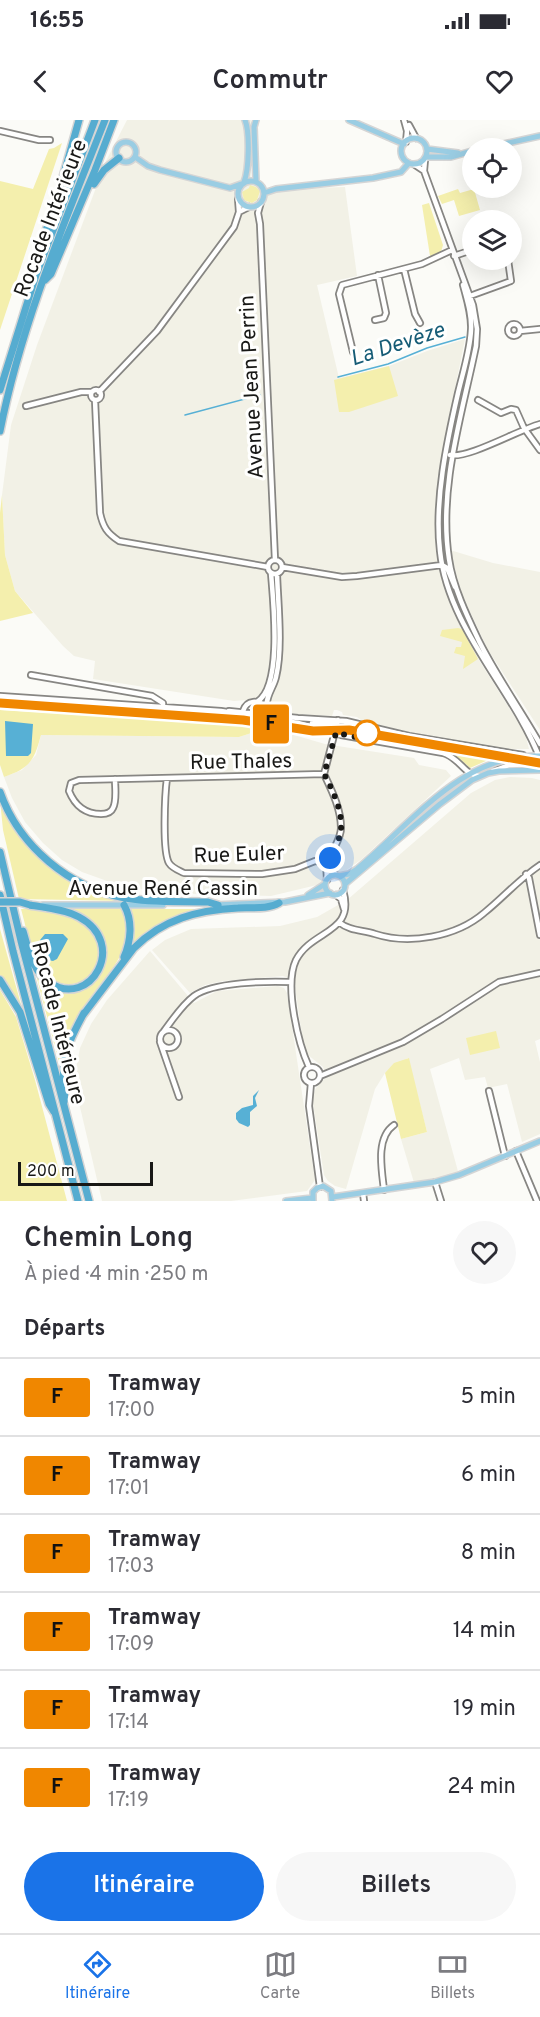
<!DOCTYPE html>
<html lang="fr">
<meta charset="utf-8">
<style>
body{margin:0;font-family:Overpass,sans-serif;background:#f7f7f7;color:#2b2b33;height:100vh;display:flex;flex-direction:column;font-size:22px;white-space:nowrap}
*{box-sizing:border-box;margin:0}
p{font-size:20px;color:#7c7c81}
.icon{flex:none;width:33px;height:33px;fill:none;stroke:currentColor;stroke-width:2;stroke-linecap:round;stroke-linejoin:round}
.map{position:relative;height:1081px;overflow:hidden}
.sheet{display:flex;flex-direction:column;background:#fff;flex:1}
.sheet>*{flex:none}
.badge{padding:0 12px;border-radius:4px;font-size:21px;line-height:39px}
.buttons{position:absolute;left:462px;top:18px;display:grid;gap:12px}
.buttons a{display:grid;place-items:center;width:60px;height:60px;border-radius:50%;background:#fff;box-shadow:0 6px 24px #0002;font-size:30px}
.scale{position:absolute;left:18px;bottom:15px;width:135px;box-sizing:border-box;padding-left:6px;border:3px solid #181816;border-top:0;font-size:16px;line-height:21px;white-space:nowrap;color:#181816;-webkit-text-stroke:4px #fffffe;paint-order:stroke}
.you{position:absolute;width:30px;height:30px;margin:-15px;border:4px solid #fff;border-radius:50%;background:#1a73e8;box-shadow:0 0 0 9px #1a73e833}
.map>.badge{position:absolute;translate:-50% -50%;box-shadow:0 0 0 3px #fff}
h2{padding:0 24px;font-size:22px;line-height:54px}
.round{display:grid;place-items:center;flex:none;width:63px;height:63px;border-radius:32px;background:#f7f7f7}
.headline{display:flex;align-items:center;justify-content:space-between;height:102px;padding:0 24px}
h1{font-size:28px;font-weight:600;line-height:45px}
.button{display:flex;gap:12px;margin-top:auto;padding:12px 24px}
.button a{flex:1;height:69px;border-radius:36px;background:#1a73e8;color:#fff;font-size:24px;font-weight:600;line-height:69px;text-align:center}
.button a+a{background:#f7f7f7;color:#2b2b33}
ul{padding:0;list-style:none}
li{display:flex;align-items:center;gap:18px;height:78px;padding:0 24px;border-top:2px solid #e1e1e2}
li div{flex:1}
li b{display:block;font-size:22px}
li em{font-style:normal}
li .badge{min-width:66px;font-weight:700;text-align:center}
.status{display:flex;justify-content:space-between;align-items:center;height:42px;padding:0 30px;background:#fff;direction:ltr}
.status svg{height:16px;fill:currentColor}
header{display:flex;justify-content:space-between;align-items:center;height:78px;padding:0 24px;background:#fff;font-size:27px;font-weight:600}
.menu{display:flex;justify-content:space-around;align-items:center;height:84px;border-top:2px solid #e1e1e2;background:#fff;font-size:16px;color:#7c7c81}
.menu a{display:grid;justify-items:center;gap:3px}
.menu .active{color:#1a73e8}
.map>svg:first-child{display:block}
</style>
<div class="status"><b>16:55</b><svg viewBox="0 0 49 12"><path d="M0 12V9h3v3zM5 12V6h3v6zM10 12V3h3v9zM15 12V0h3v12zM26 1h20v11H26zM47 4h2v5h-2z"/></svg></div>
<header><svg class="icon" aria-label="back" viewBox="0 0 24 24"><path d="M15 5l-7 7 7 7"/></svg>Commutr<svg class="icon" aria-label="heart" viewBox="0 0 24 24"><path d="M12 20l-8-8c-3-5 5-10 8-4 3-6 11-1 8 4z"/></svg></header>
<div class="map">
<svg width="540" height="1081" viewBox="0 0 540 1081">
<rect width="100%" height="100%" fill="#fbfbf7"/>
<path fill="#f2f1e6" d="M127,0H251V60L264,73L276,69L345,67L357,156L317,165L339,258L389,246L427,231L465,219L443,329L436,394V431L450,482L479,540L525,613L529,629H507L412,613L361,600L357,597L343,595L342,592L337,590H334L332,596L297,594L276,591L259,579L234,581L93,559L95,541L74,536L63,526L15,471L5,435L2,375L11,305L37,225L106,41Z
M450,430L493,443L540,452V610L488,530L462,475Z
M264,609L280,611L325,624L414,638L419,645L446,650L451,656L362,739L341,754L317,765L271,776L163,773L121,766L82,752L62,740L43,723L25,702L12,678L4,657L22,650L36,635L41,615L239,617Z
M510,657L532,658L540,660V919L535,921L540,942V1014L522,1022L507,964L488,968L485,957L465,960L459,938L430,949L459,1055L415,1066L401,1019L427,1012L408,938L385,953L375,969L346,1069L335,1066L328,1061L324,1055L312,977L316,968L326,957L323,947L308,935L303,923L294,860L283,856L223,861L205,865L190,873L152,830L165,820L191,809L280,806L317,797L347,780L471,673L495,660Z
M150,831L194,883L217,871L278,866L284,868L287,873L315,1060L307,1071L231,1081H102L76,970V949L80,928L91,904L107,880Z"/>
<path fill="#f4efad" d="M62,23L0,210V61L33,69L49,29L54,28Z
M250,65L256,67L260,71L257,80L252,83L244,80L242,72L249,68Z
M458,69L460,73L474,69L480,90L459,96L454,80L442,84L438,76Z
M429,83L443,125L441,132L430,136L422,85Z
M389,246L398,276L349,292H339L334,260Z
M2,375L5,435L15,471L33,493L0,501V393Z
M458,508L462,509L478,539L463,549L465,536L454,533L456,527H461L462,522L440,516L442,510Z
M0,590L209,602L264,609L239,617L41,615C34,641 30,648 4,657L0,645Z
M401,623L426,625L502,638L488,640L470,648C445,624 433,628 401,624Z
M0,680C12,698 23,717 37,734C60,761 93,773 126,781L19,779L3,710Z
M21,789C42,788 70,791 87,806C109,828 99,867 65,864C57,863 50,860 45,854C31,837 27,810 21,789Z
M70,789H121C127,796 127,802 127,811C125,845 96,863 82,892C74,911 68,931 61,950L36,855C82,906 149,824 70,789Z
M131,789H204C172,796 156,807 132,827L133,801Z
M0,809L22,888L0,856Z
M0,870L16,897L35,960L67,1081H0Z
M496,911L500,928L470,935L466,918Z
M409,938L427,1012L401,1019L385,953L394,943Z"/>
<path fill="#57b0d5" d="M5,601L33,604L31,633L28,636H6Z
M45,814H63L68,819L57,839L53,841L48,840L40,820Z
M259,970L255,978L257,986L250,992V1005L248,1007L239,1003L236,999V993L242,988L253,985V976Z"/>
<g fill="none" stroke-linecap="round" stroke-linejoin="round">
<path stroke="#57b0d5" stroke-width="1.5" d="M338,257L388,244L427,228L465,217
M185,295L260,275"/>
<g stroke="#878683" stroke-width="8">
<path id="minor" d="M404,0L407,11L406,22
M409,5L416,18
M0,11L39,20H50
M425,40L424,51L473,185L477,209L476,226C462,295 438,368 449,439C453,467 467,496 479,521C497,557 520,589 540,624
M415,45L424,51
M261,82L258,93L260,104L275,440
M239,92L249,87
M454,136L472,130
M404,149L415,194L420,203
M463,165C467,180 472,195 471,210C470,231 463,252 458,273C447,321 434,381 440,431C448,509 514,570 540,639
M470,176L511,161L508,140
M375,200L384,198L386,193L378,155
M508 210a6 6 0 1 1 12 0a6 6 0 1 1-12 0Z
M520,211L540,209
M353,232L339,174L342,165L422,144L452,130
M91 275a5 5 0 1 1 10 0a5 5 0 1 1-10 0Z
M99,272L157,211L234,107L239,92L238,79
M95,280L100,393C103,407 107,413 119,421L268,447
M478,280L501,293L511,289L516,290L524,308L540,330
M26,286L81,272H91
M450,335C468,339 518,310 540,304
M268 447a7 7 0 1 1 14 0a7 7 0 1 1-14 0Z
M442,445L447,448L455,467
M282,447L342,457L357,456L442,445
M31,555L152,576L163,583V587
M0,576L221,591L298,603L341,615L443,633C460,638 464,655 479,656
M257,582C283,566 273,480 271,453
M267,587C265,577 274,567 276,557C283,528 278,484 277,454
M229,591L298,598L346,601L409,616L523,635
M243,591C247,579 258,580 267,587
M312,603L329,604L336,602
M337,611L346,605L371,609
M493,651L509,645L540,644
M324,654C332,671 341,689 341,708C341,725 320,739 336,755
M167,658C165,673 162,731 169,743C172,748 178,750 184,753L262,754L295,749L315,741L326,742
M115,659C115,668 117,681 113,688C111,693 107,694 101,694C85,694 75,686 69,671L71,663L79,660L324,654L338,600
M526,754L529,758L540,815
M327,760L326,742L331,730
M336,775L341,779L344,789
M340,803C350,811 363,810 375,814C409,825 456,817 484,793C504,777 519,759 540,745
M160 919a9 9 0 1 1 18 0a9 9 0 1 1-18 0Z
M164,911C173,899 182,885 194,876C213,862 267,861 291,862
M160,922L179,977
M309,947C298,923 284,865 296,840C312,809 356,814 343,770
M304 955a8 8 0 1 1 16 0a8 8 0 1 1-16 0Z
M320,956L403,922L442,899L499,862L540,853
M311,963L309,986L320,1067
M489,971L505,1036
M516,1031L537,1081
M435,1062L441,1081
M384,1070C382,1051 375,1018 394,1005
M363,1073L364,1081"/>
</g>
<g stroke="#d5d5d5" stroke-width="8">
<path id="major" d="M349,0L404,24
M401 31a13 13 0 1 1 26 0a13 13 0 1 1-26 0Z
M116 32a10 10 0 1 1 20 0a10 10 0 1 1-20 0Z
M485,28L540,16
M427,29L458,33
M135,37L148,46L160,50L230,68L241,64
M426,37H451L472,31
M238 74a13 13 0 1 1 26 0a13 13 0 1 1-26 0Z
M256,61L254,7L256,0
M244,62C249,50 250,12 245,0
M264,73L276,69L373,58L401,52L409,43
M325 765a10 10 0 1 1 20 0a10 10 0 1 1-20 0Z
M339,756L349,754L357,749C412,703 462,633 540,636
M345,764L440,684L472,660L488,653L499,651L540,650
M308,775L325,764
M43,785H163
M214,785L285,782L330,773
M333,1077L435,1062L459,1055L540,1021
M286,1081L312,1078
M313,1081V1072L317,1068L323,1066L331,1071L332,1081"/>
</g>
<g stroke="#d5d5d5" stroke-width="10">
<path id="highway" d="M94,64L104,50L119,38
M32,152L58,75L79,0
M45,160L51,154L95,50L114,0
M0,270L36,155L95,0
M0,311C21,204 65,101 105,0
M0,672C19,726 69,768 125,778C152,783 181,781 208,782L218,785
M0,732L21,821L89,1081
M0,775L13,831L78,1081
M23,811C28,828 33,853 50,863C90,889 129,824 79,797C64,789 46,788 30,785
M124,837C131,821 133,801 124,785
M0,860L20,892L49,984L54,992
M83,895L134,828C163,799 198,790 238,788C251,787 267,790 279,783
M64,982C66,971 62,959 64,948C65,927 75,910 84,893"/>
</g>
<use href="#minor" stroke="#fff" stroke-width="4.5"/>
<use href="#major" stroke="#9acde3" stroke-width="5"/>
<use href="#highway" stroke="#56acd0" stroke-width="7"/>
<path stroke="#323230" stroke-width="1.5" d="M0,583L243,600L326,613L349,612L407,622L427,623
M419,622L540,643"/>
<g stroke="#d5d5d5" stroke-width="10" stroke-linecap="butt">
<path id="highway-bridge" d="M0,782H20L30,785"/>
</g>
<use href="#highway-bridge" stroke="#56acd0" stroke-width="7"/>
</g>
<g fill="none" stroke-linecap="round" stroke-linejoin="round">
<g stroke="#fff" stroke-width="14">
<path id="line" d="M0,583L243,600L313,611L349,610L540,643"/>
</g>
<use href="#line" stroke="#f08700" stroke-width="9"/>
<path stroke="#181816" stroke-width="6" stroke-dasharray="0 10.8" d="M330,738C333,730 338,723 340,715C345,695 333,671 324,654L336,613L366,619L367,613"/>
</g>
<circle fill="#fff" stroke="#f08700" stroke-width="3" cx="367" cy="613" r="12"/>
<g text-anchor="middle" stroke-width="6" stroke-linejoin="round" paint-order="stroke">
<g font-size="21" fill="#181816" stroke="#fffffe">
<text transform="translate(50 98) rotate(-69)" y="7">Rocade Intérieure</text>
<text transform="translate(251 267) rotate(-93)" y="7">Avenue Jean Perrin</text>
<text transform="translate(241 641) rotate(-1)" y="7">Rue Thales</text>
<text transform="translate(239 734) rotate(-2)" y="7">Rue Euler</text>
<text x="163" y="775">Avenue René Cassin</text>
<text transform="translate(59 903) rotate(76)" y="7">Rocade Intérieure</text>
</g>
<g font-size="22" font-style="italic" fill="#165c76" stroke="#fffffe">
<text transform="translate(397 223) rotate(-18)" y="8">La Devèze</text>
</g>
</g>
</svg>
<div class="buttons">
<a><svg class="icon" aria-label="locate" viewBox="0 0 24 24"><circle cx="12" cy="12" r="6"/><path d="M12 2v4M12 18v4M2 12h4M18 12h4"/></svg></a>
<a><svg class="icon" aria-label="layers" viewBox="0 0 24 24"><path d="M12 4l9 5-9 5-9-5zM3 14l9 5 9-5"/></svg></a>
</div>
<div class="scale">200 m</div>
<div class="you" style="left:330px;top:738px"></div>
<b class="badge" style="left:271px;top:604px;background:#f08700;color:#111">F</b>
</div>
<section class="sheet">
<div class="headline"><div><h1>Chemin Long</h1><p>À pied · 4 min · 250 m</p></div><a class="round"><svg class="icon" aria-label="heart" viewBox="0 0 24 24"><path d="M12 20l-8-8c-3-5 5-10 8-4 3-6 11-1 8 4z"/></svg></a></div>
<h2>Départs</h2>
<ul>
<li><span class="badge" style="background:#f08700;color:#111">F</span><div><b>Tramway</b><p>17:00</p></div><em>5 min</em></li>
<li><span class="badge" style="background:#f08700;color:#111">F</span><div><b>Tramway</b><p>17:01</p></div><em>6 min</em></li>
<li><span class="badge" style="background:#f08700;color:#111">F</span><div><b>Tramway</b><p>17:03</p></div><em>8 min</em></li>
<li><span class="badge" style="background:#f08700;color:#111">F</span><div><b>Tramway</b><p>17:09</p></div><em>14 min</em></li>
<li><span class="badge" style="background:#f08700;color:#111">F</span><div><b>Tramway</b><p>17:14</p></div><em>19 min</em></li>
<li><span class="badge" style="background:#f08700;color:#111">F</span><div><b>Tramway</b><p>17:19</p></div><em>24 min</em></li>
</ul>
<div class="button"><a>Itinéraire</a><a>Billets</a></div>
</section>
<nav class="menu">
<a class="active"><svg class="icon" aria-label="directions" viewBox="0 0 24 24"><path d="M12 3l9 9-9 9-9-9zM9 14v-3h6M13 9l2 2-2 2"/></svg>Itinéraire</a>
<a><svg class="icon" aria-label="map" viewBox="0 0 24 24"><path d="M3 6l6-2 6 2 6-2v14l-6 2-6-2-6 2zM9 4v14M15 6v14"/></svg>Carte</a>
<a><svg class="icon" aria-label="tickets" viewBox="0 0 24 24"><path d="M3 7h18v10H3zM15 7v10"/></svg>Billets</a>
</nav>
